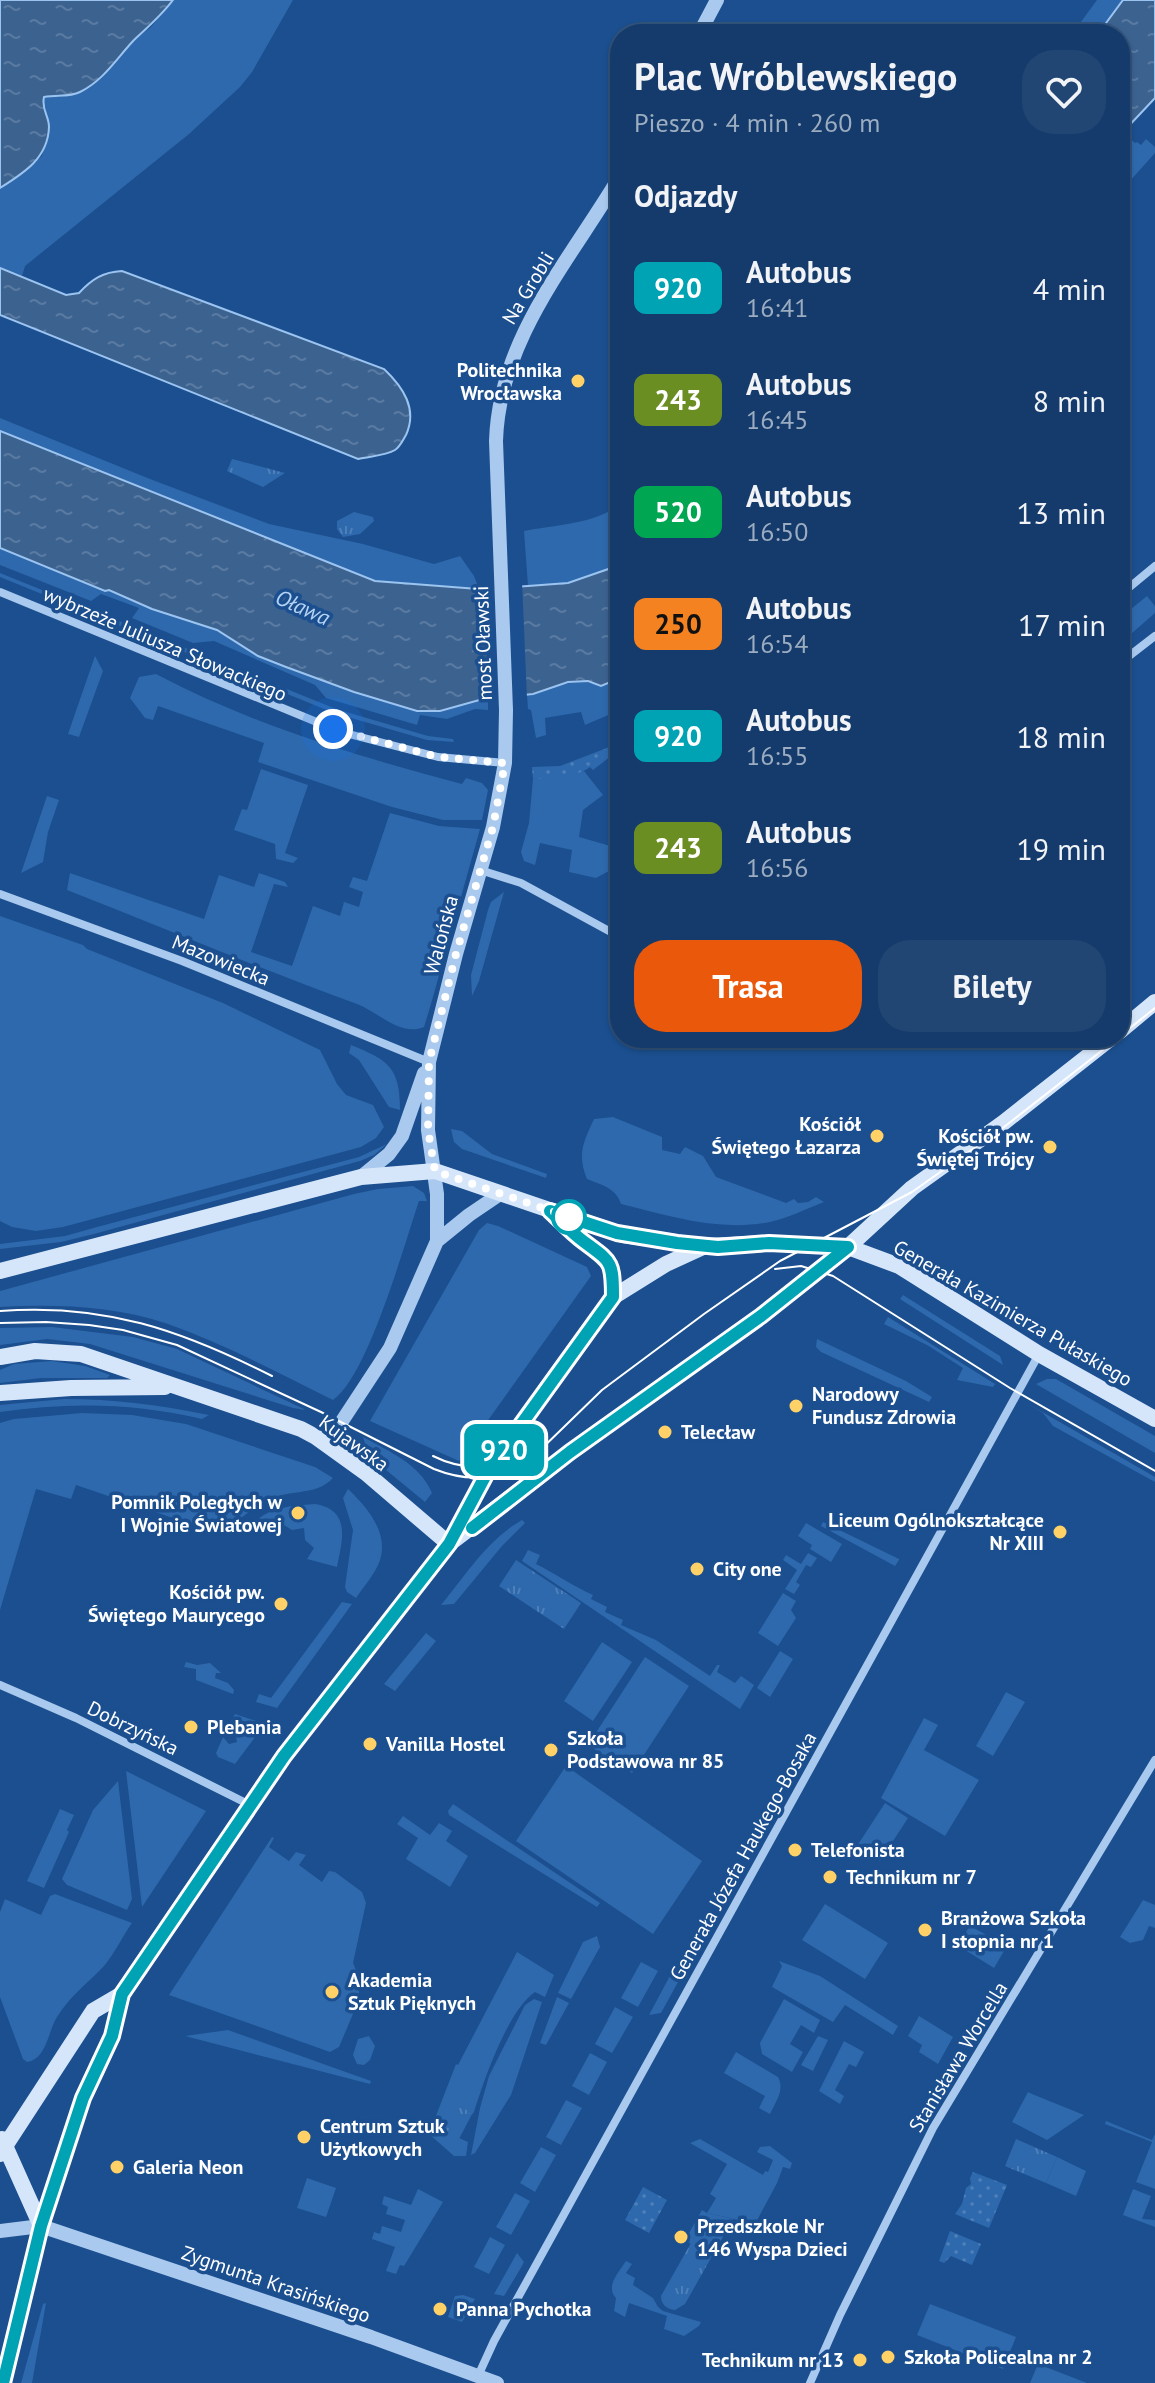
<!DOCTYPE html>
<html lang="pl">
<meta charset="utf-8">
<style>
body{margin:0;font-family:"PT Sans",sans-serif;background:#214673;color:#f1f3f6;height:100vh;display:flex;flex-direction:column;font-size:30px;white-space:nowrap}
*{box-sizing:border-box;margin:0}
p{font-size:26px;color:#9dadc1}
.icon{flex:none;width:44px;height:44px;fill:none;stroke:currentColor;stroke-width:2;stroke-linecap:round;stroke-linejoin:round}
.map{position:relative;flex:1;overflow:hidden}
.panel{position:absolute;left:610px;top:24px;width:520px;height:1024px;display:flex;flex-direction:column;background:#143b6b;border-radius:32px;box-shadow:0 2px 6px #0004,0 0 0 2px #33557e}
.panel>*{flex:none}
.badge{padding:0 16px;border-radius:12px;font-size:28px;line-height:52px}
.you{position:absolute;width:40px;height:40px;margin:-20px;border:6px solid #fff;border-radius:50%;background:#1a73e8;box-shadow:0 0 0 12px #1a73e833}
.map>.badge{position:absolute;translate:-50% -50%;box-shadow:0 0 0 4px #fff}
h2{padding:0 24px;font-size:30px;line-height:72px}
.round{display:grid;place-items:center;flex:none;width:84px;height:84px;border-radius:32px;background:#214673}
.summary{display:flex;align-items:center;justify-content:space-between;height:136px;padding:0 24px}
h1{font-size:38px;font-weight:800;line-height:60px}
.cta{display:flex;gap:16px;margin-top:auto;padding:16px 24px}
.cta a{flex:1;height:92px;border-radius:32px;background:#ea580c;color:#fff;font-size:32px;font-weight:800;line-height:92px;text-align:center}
.cta a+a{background:#214673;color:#f1f3f6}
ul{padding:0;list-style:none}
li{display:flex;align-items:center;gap:24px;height:112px;padding:0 24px}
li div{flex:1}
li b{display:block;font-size:30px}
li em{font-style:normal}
li .badge{min-width:88px;font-weight:700;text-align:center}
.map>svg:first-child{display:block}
</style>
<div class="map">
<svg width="1155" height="2383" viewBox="0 0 1155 2383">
<defs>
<pattern id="park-tufts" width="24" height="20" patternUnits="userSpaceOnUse" patternTransform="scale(2)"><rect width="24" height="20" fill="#2e69ad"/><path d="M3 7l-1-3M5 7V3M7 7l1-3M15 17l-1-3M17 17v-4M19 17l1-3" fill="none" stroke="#4d80b9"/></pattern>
<pattern id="garden-dots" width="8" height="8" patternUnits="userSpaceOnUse" patternTransform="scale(2)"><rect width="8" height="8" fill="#2e69ad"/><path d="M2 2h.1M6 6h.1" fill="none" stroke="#4d80b9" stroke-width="1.8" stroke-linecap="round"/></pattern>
<pattern id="water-ripples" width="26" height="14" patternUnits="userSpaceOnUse" patternTransform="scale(2)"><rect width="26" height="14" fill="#3c6290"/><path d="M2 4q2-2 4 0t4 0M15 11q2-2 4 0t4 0" fill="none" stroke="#597aa1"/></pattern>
</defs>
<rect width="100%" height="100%" fill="#1b4f8f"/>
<path fill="#2e69ad" d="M173,0H293L252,72L240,87L189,134L25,266L22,276L0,268V188L42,156L46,115L43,107L44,97H64L79,93L99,80L135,39L151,27Z
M1097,0H1123L1098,34H1072Z
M1127,136L1135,143L1137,142L1141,145L1146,139L1155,147V153L1120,192V146Z
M0,418L150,479L269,524L363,544L434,564L460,556L474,576L479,589L375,581L0,431Z
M620,504V565L568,583L528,586L524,531C554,525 596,524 620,504Z
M0,548L105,591L109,590L152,609L198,622L228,635L258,656L286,667L354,692L417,711H440L488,699V710L475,709L447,719L420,715L417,725L326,698L315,685L214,641L193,643L132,618L139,608L101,594L91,601L0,565Z
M0,573L336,709L428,736L453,739L454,742L427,740L334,713L0,577Z
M1147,596L1155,606V613L1131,634L1120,618Z
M95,656L103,671L79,737L68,734Z
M156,674C253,725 356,756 462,784L466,778L482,783L488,790L482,820H443L392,807L258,762L264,743L158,706L153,720L145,718L130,698L139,677Z
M620,678V710L585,725L581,712L545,718L546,735L536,738L531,710L528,709L527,695C556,690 570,675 601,686Z
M261,769L308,785L285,853L298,858L293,863L276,859L275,844L234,830L242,809L247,810Z
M584,771L603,795L583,810L579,837L614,847L620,845V865L596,878L569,872L572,850L540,843L535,865L524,861L521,852L529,823L533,779Z
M47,796L59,800L48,832L43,862L21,873Z
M390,813L439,826L480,829L431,1004L424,1027C401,1037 378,1012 357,1004C260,969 164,928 67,890L70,873L204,919L219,875L254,887L259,873L285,882L288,887L274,884L251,952L292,966L313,906L340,916L344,902L359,907L363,892L349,887L353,877L367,881Z
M504,892L479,981L472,996L471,975L488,910L491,902Z
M0,916L83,945L87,949L223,1003L320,1050L337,1084L346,1095L373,1105L384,1127L376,1138L361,1147L63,1227L36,1231L12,1227L0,1221Z
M351,1045C388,1060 400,1067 400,1110L389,1107L359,1060L349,1053Z
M613,1117L662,1137V1150L680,1154L685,1147L703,1156L716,1177L786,1203L794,1199L798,1203L808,1202L816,1197L824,1202C806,1209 788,1218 770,1222C720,1232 669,1216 621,1204C616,1188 602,1185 587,1179C577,1154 583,1143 594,1119Z
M451,1129L462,1131L492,1154L547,1174L546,1178L462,1149L454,1142Z
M387,1144L374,1155L360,1161L94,1234L61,1242L0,1249V1244L65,1236L97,1227L359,1157Z
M413,1186L424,1193L427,1201H419C404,1245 368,1376 333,1400C278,1373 223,1343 165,1323C113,1306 54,1304 0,1307V1291L354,1194L378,1189Z
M487,1223L498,1226L587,1267L591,1276L459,1461L370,1421L479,1230Z
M903,1295L1000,1356L1003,1365L900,1299Z
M888,1317L995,1384L993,1387L957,1380L963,1368L927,1345L884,1324Z
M52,1327L133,1337L177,1349L306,1410L293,1408L90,1344L47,1339L0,1345V1328Z
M817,1339L906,1381L932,1397L929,1402L821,1352L816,1347Z
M52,1361L85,1366L110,1375L107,1378H41L0,1383V1370L14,1364Z
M1047,1379H1056L1155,1436V1453L1036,1384Z
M64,1399C114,1399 160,1405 209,1415L202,1419C134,1403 69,1402 0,1412V1405Z
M1025,1402L1155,1477V1482L1053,1426L1043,1413Z
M82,1413L132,1415L186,1424L315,1467L333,1478C318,1494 299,1490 278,1496C261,1502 246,1513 233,1525L229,1522L220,1534L76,1485L71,1499L36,1489L0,1610V1423L14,1419Z
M363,1437C390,1452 420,1464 432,1493L425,1502L369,1456Z
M348,1489C366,1506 389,1532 380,1560C376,1573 364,1586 356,1598L347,1592L345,1587L353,1530L343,1498Z
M315,1504C352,1510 342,1541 337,1567L307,1559L314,1548L305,1540L304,1528L292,1530L284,1525L272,1533L249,1528C261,1512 279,1508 298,1505L293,1516L300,1518L302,1505Z
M522,1520L525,1523L502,1546L454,1604L441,1605C465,1576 488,1539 522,1520Z
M823,1522L899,1559V1560L895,1566L821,1526Z
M806,1523L842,1544L831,1562L810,1549L812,1545L798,1536Z
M528,1550L540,1555L536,1564C556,1574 571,1585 593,1595L591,1599L607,1607L605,1612L623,1620L621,1625L656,1640L710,1676L717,1665H720L717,1672L735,1683L741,1676L754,1685L740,1709L522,1561Z
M808,1553L817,1558L811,1567L806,1565L796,1582L800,1585L794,1594L785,1589L797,1570L783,1560L786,1555L801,1564Z
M783,1593L796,1601L791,1610L796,1618L778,1646L758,1633Z
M342,1602L352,1604L277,1708L256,1702L259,1694L271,1698Z
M426,1633L436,1641L395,1691L384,1684Z
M602,1642L632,1662L593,1721L564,1701Z
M780,1651L793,1659L770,1697L757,1688Z
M645,1657L689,1686L632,1773L588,1745Z
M186,1662L197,1665L210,1663L221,1673H216L215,1678L228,1683L234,1690L233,1694L196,1680V1669L184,1667Z
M1006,1692L1025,1702L993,1756L976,1746Z
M235,1714L259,1722L262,1728L235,1764L218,1757L216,1753L223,1737L229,1744L237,1742L235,1732L225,1733Z
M924,1718L938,1725L924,1750L979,1780L945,1836L881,1798Z
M566,1766L702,1861L653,1934L516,1841Z
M126,1771L206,1811L142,1907Z
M118,1781L132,1899L127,1910L67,1885L62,1879L93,1810Z
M885,1803L908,1818L880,1861L857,1846Z
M453,1804L600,1903L597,1907L449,1815L448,1811Z
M60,1809L74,1815L67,1830L69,1832L44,1888L27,1881Z
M403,1816L430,1835L439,1823L452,1831L446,1841L468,1856L450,1887L406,1859L418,1838L397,1824Z
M272,1837L274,1838L269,1847L289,1861L296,1852L306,1855L299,1865L322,1882L329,1871L335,1872L362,1892L366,1903L353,1963L360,1979L358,2002L339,2047L330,2052L169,1995Z
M55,1894L132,1923C122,1937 115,1953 104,1966C88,1983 70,1996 57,2017C48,2031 47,2059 27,2062L23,2059L0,1997V1912L5,1899L41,1915L50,1896Z
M1143,1900L1155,1905V1928L1149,1926L1143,1940L1130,1943L1120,1937Z
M825,1904L888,1943L865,1979L802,1940Z
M970,1926L1007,1946L994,1968L957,1945Z
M597,1936L600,1947L571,1999L558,1993L583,1942Z
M517,1952L554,1975L545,1997L535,1992C508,2010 484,2080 474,2112L471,2116L469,2111L458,2141L459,2138L468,2142L466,2156H454L429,2134L456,2064L458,2065Z
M779,1961L820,1976L898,2026L893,2035L845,2005L833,2022L772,1987L782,1966Z
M641,1962L658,1971L638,2007L621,1998Z
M672,1972L678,1982L661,2013L649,2015Z
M557,1997L569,2003L546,2045L540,2043Z
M534,1999L542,2002L511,2095L475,2153L471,2155L480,2108L489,2076L525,2005Z
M784,1999L820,2020L814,2033L801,2025L790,2044L803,2052L792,2072L762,2054L760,2043Z
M615,2007L633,2017L612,2053L595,2044Z
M919,2016L953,2037L938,2064L919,2052L922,2045L908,2036Z
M228,2030L371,2081L370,2084L185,2036Z
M369,2036L375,2046L370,2060L364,2065L357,2064L353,2055L358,2039Z
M818,2036L828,2040L813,2071L801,2065Z
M844,2041L864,2052L856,2067L849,2064L835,2090L844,2096L840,2104L819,2091Z
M736,2052L778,2077C785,2090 776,2101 770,2114L759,2108L765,2096L724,2073Z
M590,2053L607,2062L589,2095L572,2086Z
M1028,2092L1032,2094L1084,2115L1047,2140L1012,2122Z
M566,2100L582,2108L561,2145L546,2137Z
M1106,2121L1152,2140L1155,2134V2189L1136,2182L1152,2142L1105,2124Z
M700,2139L763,2175L765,2171L768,2172L773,2160L757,2152L760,2147L770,2146L792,2163L790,2169L783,2167L777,2183L755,2224L708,2213L691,2244L685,2240L702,2210L707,2213L716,2198L710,2194L727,2164L690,2143Z
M541,2147L556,2155L535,2192L520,2183Z
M1057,2157L1086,2171L1076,2196L1046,2183Z
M307,2178L336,2188L326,2217L297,2208Z
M418,2189L443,2202L404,2266L400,2265L396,2274L386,2271L395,2247L372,2239L374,2232L380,2234L382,2226L401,2232L405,2220L386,2214L388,2207L382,2204L384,2196L411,2205Z
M1133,2189L1151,2196L1142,2219L1155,2220V2227L1123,2215Z
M515,2193L530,2201L511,2235L496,2227Z
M490,2237L505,2245L489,2274L474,2267Z
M517,2253L524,2262L522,2266L504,2296L494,2294Z
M626,2261L632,2264L626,2273L635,2278L633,2285L653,2298L658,2307L663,2311L701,2322L699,2326L684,2336L664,2329L667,2316L629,2303L625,2317L614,2311L616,2298C605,2286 619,2272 626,2261Z
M463,2295L475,2299L462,2322L448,2317L455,2296Z
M46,2303L32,2383H21L43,2304Z
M930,2304L1016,2337L1003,2369L917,2335Z
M1038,2364L1087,2383H1030Z"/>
<path fill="url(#park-tufts)" d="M232,459L285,473L263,487L227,471Z
M354,512L373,517L374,521L360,534L343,537L337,529V521Z
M516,1560L581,1603L564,1629L499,1586Z
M457,2106L469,2111L471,2116L458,2141L442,2135L444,2119Z
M1016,2139L1057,2157L1046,2183L1005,2166Z
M708,2213L733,2219L685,2304L675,2310C667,2309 661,2305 661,2296Z"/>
<path fill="url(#garden-dots)" d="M620,743V749L593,770L590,767C575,778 551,778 533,779L532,767L560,766Z
M973,2172L1007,2185L989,2228L955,2214L962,2204L966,2188L971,2184L970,2178Z
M643,2187L667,2200L649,2233L625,2220Z
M950,2231L981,2244L972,2265L951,2256L944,2263L939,2261Z"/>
<path fill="url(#water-ripples)" stroke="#9cc4f0" stroke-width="2" d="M0,0H173C161,16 148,27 134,40C116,59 104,80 80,92C68,98 57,94 44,97C41,109 49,116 49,127C48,158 24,173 0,188Z
M1123,0H1155V98L1124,131L1127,136L1120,146V34H1098Z
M0,268L66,295L79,293C92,279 103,272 122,271L384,369C403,387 418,409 406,435C403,440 400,447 395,450C385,456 370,456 358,459L0,315Z
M0,431L375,581L478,589L528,586L568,583L620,565V678L601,686L588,681L568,682L533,694L483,699L440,711H417L354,692L286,667L258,656L217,630L152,609L109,590L105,591L0,548Z"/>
<path fill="#1b4f8f" d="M522,582L527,699L488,703L485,585Z"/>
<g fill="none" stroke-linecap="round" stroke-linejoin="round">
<path stroke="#a9c9ee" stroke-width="8" d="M0,592L341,732L438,757L505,763
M1120,595L1155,566
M1120,663L1155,636
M480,870L521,883L620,937
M0,894L182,961L429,1062
M0,1685L76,1718L250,1805
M478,2376L494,2341L1039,1354
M810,2383L840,2315L933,2128L1155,1760"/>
<path stroke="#a9c9ee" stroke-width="14" d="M699,34L717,0
M361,1177L389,1154L402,1136L424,1073
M437,1241L469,1215L500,1194
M327,1444L390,1348L437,1241V1194L428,1130L429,1062L456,954L493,827L505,763L506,710L496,441C499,339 570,260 620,176
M0,2231L41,2226L371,2337L497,2383"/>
<path stroke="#d6e6fa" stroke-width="16" d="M1120,1031L1155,1002
M556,1216C565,1225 575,1236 585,1243C612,1260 613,1266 613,1297
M0,1271L361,1177L435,1171L623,1235L704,1246L769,1243L848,1247L899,1266L1039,1354L1155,1419
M0,1357L35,1351L81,1354L301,1429L316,1437L366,1473L449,1544
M0,1393L71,1388L165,1387
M453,1538L489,1469L613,1297L666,1264L703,1247
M2,2139L41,2226
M0,2154L93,2011L122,1994
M3,2383L41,2226L83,2098L112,2036L122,1994L284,1756L449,1544L570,1452L761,1316L848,1247L912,1188L1003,1123L1111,1038"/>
<path stroke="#fff" stroke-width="2" d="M1120,1036L1155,1008
M775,1269L801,1266L833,1276L1010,1388L1155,1471
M0,1311C104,1303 181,1330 272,1376
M0,1323L46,1322L89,1325L123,1330L177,1345L321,1412L434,1469C469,1483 501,1481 532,1458L602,1390L704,1314L780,1261L912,1192L1004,1127L1118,1038
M433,1456C459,1469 487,1470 514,1457"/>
</g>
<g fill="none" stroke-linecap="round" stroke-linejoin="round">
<g stroke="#fff" stroke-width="18">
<path id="line" d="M3,2383L41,2226L83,2098L112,2036L122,1994L284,1756L449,1544L489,1469L613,1297C613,1260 611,1262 583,1241C571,1232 561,1221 550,1211L617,1233L677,1243L718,1247L769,1243L848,1247L761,1316L570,1452L472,1528"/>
</g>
<use href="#line" stroke="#00a3b4" stroke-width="12"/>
<path stroke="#fff" stroke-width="8" stroke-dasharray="0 14.4" d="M333,729L438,757L505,763L493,827L456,954L429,1062L428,1130L435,1171L569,1217"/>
</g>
<g fill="#ffd166" stroke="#1b4f8f" stroke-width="3">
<circle cx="578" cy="381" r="8"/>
<circle cx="877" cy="1136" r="8"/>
<circle cx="1050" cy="1147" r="8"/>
<circle cx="796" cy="1406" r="8"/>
<circle cx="665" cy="1432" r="8"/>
<circle cx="298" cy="1513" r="8"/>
<circle cx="1060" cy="1532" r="8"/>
<circle cx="697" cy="1569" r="8"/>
<circle cx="281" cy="1604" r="8"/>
<circle cx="191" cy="1727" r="8"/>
<circle cx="370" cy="1744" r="8"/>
<circle cx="551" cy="1750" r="8"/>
<circle cx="795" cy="1850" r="8"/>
<circle cx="830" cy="1877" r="8"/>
<circle cx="925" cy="1930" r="8"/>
<circle cx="332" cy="1992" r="8"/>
<circle cx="304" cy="2137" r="8"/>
<circle cx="117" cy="2167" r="8"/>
<circle cx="681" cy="2237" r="8"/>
<circle cx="440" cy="2309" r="8"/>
<circle cx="888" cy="2357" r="8"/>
<circle cx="860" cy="2360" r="8"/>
</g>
<circle fill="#fff" stroke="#00a3b4" stroke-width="4" cx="569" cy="1217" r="16"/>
<g text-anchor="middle" stroke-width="7" stroke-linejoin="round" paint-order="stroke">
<g font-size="20" fill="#fff" stroke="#1b4f8f">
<text transform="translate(528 288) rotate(-59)" y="7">Na Grobli</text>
<text transform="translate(483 643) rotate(-92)" y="7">most Oławski</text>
<text transform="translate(165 644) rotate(23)" y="7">wybrzeże Juliusza Słowackiego</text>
<text transform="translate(441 935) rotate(-75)" y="7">Walońska</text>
<text transform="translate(221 960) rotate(22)" y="7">Mazowiecka</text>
<text transform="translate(1013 1313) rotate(30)" y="7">Generała Kazimierza Pułaskiego</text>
<text transform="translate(354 1443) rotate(36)" y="7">Kujawska</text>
<text transform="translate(133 1728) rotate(26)" y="7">Dobrzyńska</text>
<text transform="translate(743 1856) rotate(-61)" y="7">Generała Józefa Haukego-Bosaka</text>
<text transform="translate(958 2057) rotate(-59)" y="7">Stanisława Worcella</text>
<text transform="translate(276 2284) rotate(19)" y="7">Zygmunta Krasińskiego</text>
</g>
<g font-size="20" font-weight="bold" fill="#fff" stroke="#1b4f8f" text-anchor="start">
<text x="562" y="377" text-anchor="end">Politechnika<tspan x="562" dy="23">Wrocławska</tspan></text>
<text x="861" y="1131" text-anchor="end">Kościół<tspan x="861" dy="23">Świętego Łazarza</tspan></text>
<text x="1034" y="1143" text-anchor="end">Kościół pw.<tspan x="1034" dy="23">Świętej Trójcy</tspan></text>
<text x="812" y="1401">Narodowy<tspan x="812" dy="23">Fundusz Zdrowia</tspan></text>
<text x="681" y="1439">Telecław</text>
<text x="282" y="1509" text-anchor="end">Pomnik Poległych w<tspan x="282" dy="23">I Wojnie Światowej</tspan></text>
<text x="1044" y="1527" text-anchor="end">Liceum Ogólnokształcące<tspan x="1044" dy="23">Nr XIII</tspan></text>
<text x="713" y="1576">City one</text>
<text x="265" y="1599" text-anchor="end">Kościół pw.<tspan x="265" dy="23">Świętego Maurycego</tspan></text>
<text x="207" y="1734">Plebania</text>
<text x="567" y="1745">Szkoła<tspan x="567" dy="23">Podstawowa nr 85</tspan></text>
<text x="386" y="1751">Vanilla Hostel</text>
<text x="811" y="1857">Telefonista</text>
<text x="846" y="1884">Technikum nr 7</text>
<text x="941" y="1925">Branżowa Szkoła<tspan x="941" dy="23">I stopnia nr 1</tspan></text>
<text x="348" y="1987">Akademia<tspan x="348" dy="23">Sztuk Pięknych</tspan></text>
<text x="320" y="2133">Centrum Sztuk<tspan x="320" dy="23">Użytkowych</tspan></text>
<text x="133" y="2174">Galeria Neon</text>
<text x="697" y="2233">Przedszkole Nr<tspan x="697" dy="23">146 Wyspa Dzieci</tspan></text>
<text x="456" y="2316">Panna Pychotka</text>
<text x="904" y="2364">Szkoła Policealna nr 2</text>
<text x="844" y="2367" text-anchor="end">Technikum nr 13</text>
</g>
<g font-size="22" font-style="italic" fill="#b5d3f5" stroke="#1b4f8f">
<text transform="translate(303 607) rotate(24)" y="8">Oława</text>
</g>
</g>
</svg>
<div class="you" style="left:333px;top:729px"></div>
<b class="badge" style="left:504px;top:1450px;background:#00a3b4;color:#fff">920</b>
<section class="panel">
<div class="summary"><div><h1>Plac Wróblewskiego</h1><p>Pieszo · 4 min · 260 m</p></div><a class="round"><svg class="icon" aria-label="heart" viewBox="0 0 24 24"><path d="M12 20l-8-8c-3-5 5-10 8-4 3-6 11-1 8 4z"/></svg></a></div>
<h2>Odjazdy</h2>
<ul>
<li><span class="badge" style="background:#00a3b4;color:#fff">920</span><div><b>Autobus</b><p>16:41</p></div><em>4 min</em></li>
<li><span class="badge" style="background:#6b8e23;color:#fff">243</span><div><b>Autobus</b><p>16:45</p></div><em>8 min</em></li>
<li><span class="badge" style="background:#00a651;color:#fff">520</span><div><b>Autobus</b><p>16:50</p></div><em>13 min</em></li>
<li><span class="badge" style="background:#f58220;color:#111">250</span><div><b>Autobus</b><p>16:54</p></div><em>17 min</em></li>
<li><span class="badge" style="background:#00a3b4;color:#fff">920</span><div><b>Autobus</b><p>16:55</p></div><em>18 min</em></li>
<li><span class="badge" style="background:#6b8e23;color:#fff">243</span><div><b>Autobus</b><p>16:56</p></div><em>19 min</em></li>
</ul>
<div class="cta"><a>Trasa</a><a>Bilety</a></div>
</section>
</div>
